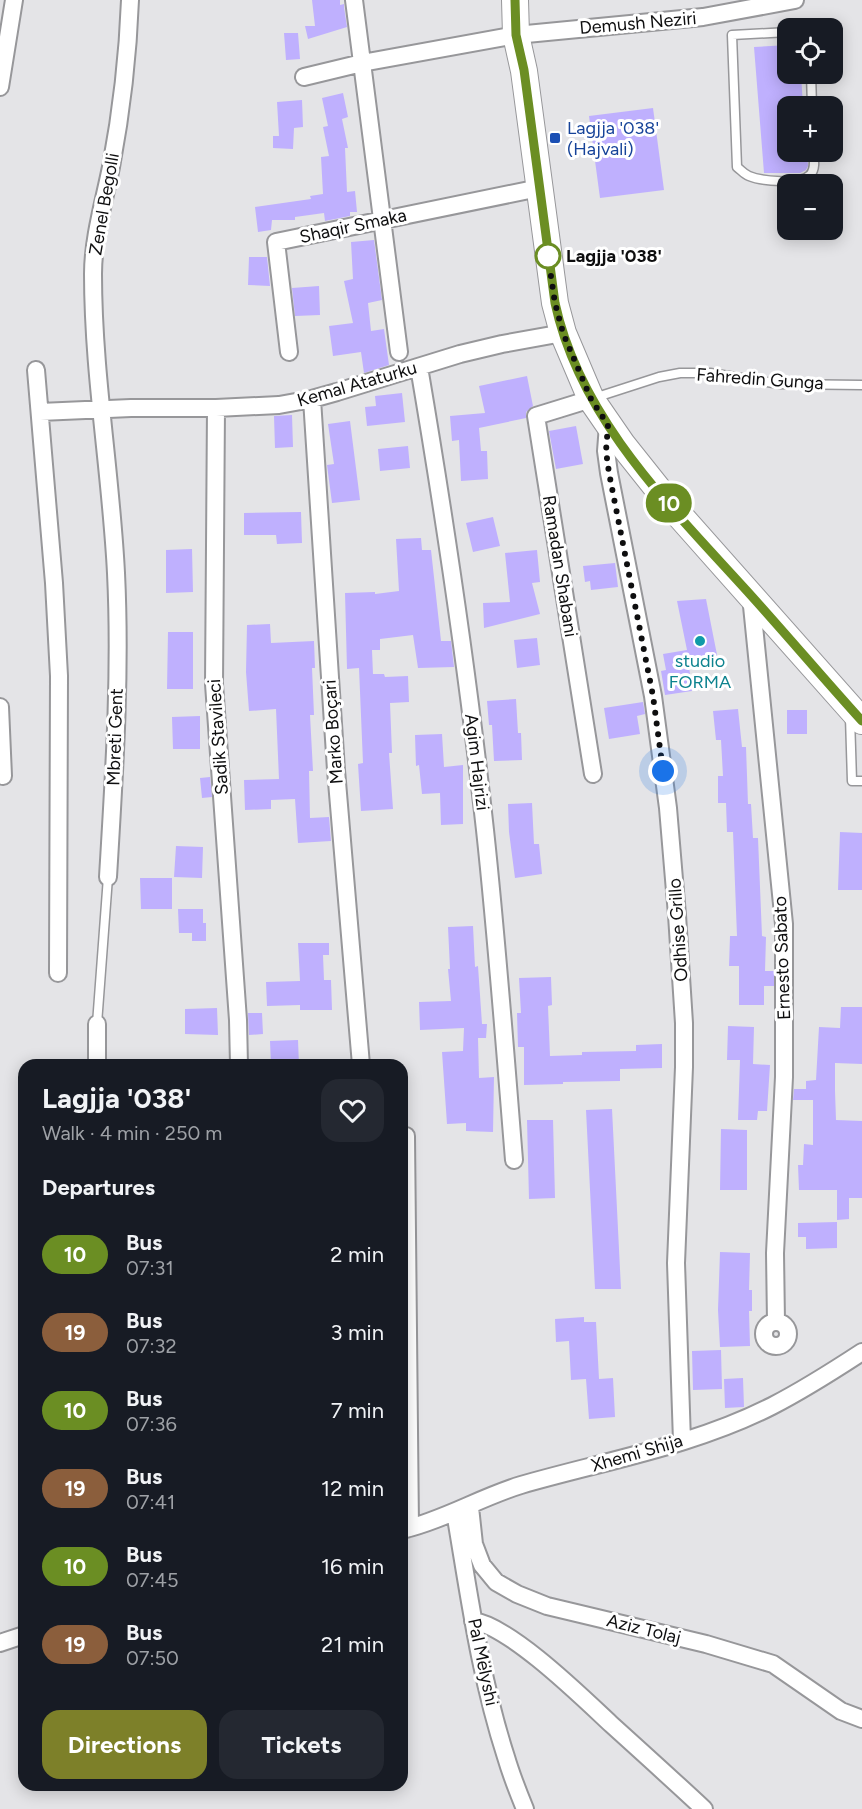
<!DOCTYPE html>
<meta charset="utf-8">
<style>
body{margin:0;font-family:Figtree,sans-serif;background:#242831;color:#f1f3f6;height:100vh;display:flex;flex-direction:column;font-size:22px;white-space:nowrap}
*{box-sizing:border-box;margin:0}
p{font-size:20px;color:#9ea1a6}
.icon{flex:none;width:33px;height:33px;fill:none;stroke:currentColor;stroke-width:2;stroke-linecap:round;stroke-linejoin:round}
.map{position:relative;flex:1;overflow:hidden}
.panel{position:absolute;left:18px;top:1059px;width:390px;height:732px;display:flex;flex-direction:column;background:#171b24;border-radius:18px;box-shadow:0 3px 15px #0003}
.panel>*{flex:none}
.badge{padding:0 12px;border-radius:20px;font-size:21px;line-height:39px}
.buttons{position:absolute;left:777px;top:18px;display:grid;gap:12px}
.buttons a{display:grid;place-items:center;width:66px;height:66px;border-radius:12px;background:#171b24;box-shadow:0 3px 15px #0003;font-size:30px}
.you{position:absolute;width:30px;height:30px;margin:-15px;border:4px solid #fff;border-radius:50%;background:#1a73e8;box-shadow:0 0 0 9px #1a73e833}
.map>.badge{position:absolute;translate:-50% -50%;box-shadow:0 0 0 3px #fff}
h2{padding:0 24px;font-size:22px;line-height:54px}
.round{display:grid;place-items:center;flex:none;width:63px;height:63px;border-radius:18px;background:#242831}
.summary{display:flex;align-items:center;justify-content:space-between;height:102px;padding:0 24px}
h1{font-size:28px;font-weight:700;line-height:45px}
.action{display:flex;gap:12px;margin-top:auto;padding:12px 24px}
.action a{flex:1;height:69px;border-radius:18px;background:#7d8029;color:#fff;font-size:24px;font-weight:700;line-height:69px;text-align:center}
.action a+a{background:#242831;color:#f1f3f6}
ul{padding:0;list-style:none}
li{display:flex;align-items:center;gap:18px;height:78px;padding:0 24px}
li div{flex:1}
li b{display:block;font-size:22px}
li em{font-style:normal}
li .badge{min-width:66px;font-weight:700;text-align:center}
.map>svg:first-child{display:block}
</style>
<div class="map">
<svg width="862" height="1809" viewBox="0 0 862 1809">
<rect width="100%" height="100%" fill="#e4e4e7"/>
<path fill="#bfb0fe" d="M312,0H340V5L344,4V7L347,27L308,39L305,26H315Z
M284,33H298L300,59L286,60Z
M788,45V74H801L803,106H788V152H807L808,166L806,170L800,173H764L754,47Z
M343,93L348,117L342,119L348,148H345L347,192L355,191L357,212H350V216L325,221L324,213L295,217V220H272L271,230L258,232L255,207L311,199L310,196L323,194L321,157L329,156L323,127L328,126L322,98Z
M302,100L303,127L294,128L293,149L273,148V136H279L277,102Z
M653,108L664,190L600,198L589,116Z
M374,240L382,300L368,303L371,331L384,329L389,365L364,373L361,352L333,356L329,326L353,323L344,281L353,279L351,242Z
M249,257H267L270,286L248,285Z
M319,286L320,315L295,316L292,288Z
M527,376L533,406L526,412V418L479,428L481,451H487L488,479L461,481L459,440L452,441L450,416L485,413L479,386Z
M402,393L405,422L367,426L365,407L376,406L375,396Z
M292,415L293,447L275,448L274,416Z
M350,421L360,500L332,503L327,465L334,464L328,424Z
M576,426L583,464L556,469L549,431Z
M408,446L410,468L380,471L378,449Z
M301,512L302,543L277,544L276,535H244V513Z
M493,517L500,546L473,552L466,523Z
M421,538L422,550H431L441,641H451L454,667L418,668L413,635L380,639V650H372L373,674H384L385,677L408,676L409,702L390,703L392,753H389L393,809L361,811L358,764L363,763L359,668L347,669L345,593L375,592V594L399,591L396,539Z
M192,549L193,592L166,593V550Z
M537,550L540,582L532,583L540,614L484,628L483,603L510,602L505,553Z
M615,563L618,587L591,590L590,581L585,582L583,566Z
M706,599L719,665L689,666L692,691L665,695L661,671L666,670L663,654L687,650L677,601Z
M270,624L271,643L314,641L315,668H312L314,715H310L313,771H309L310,818L329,817L331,841L298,843L295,799L271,800V809L245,810L244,780L279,779L276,709L249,711L246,672L247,625Z
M168,632H193V689H167Z
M537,638L540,665L517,668L514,640Z
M516,699L518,733H521L522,760L494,761L492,725H489L487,701Z
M643,702L645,714L637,716L640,734L609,739L604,708Z
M738,709L742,747H746L748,804H751L753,838H758L762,936L766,937L765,971H774V986H764V1005H739V966H729L730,936H737L733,832H727L726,803H718V776H723L721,740H716L713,711Z
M787,710H807V734H787Z
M200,716V749H173L172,717Z
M442,734L444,767L463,765V824L441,825L440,793L422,794L419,765L416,766L415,735Z
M210,777L212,797L202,798L200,778Z
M532,803L534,844H539L542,874L515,878L509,832L508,804Z
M840,832L862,833V890H838Z
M176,846L203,847L202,878L174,877Z
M140,878H172V909H141Z
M178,909H203V923H206V941H192V933H179Z
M473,926L475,967L478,966L482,1024H487L486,1038H478L479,1078L494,1077L493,1132L466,1131V1123L447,1124L442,1052L463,1051L464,1028L420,1030L419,1002L451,1001L448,969H450L448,927Z
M298,943H329V955H323L324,980H331L332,1010H300V1005L267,1006L266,982L300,981Z
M551,977L552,1005L548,1006L550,1056L582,1055V1052L636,1051V1045L662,1044V1068L620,1069V1081L563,1082V1084L524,1085V1047H518L517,1013H521L519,978Z
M841,1007H862V1064L835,1063V1091L836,1120L862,1121V1198H849V1219L837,1220V1190H799L798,1165H803L804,1144L813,1145V1100H793L794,1089H806V1081L816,1080L819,1027L840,1028Z
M217,1008L218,1035L185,1034V1009Z
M248,1013H262L263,1034L249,1035Z
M728,1026L754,1027L753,1064L770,1065L767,1111H758L757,1120H738L740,1060H727Z
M298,1040L299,1065H271L270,1041Z
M612,1109L621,1289H595L586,1110Z
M527,1120H553L555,1198L529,1199Z
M721,1129L747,1130V1190H720Z
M837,1222V1248L806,1249V1237H798V1223Z
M720,1252L750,1253L749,1290H752V1311H749L750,1346L720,1347L718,1310Z
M584,1317V1322H596L599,1379L613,1378L615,1417L589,1419L586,1379L571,1380L569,1341L556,1342L555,1319Z
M721,1350L722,1389L693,1390L692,1351Z
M743,1378L744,1407L725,1408L724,1379Z"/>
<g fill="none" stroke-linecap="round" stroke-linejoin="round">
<g stroke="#97979a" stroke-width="11">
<path id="service" d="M788,32L732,35L737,167C741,170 744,174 749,176C761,181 801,185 810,175C816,169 814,159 813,152
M811,74L812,106
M594,398L659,377L680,373H710L779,384L862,385
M850,717L852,781H862
M97,1024L108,877"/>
</g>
<g stroke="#97979a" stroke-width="20">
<path id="minor" d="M354,0L399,352
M304,77L362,63L516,35L703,17L795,0
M0,87L14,0
M289,352L276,242L539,188
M419,367C445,520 468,675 485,830C497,940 505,1050 514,1160
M36,370L54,583L59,676L58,973
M312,399L336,770L361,1065
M591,399L536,416L593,774
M216,408L214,684L238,1020L239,1065
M40,412L131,408H216L279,405L312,399L337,392L460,354L502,344L563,333
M608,425L606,451L609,473L653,696L668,808L677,915L684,1023V1067L676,1263L682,1441
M751,596L784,924V1077L775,1253L776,1322
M0,707L3,776
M108,877C114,776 121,675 116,573C111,473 93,374 93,274C93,238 104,202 111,167C121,114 128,54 130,0
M97,1065V1024
M406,1136L410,1528
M764 1334a12 12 0 1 1 24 0a12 12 0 1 1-24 0Z
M470,1507L474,1544L482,1565L496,1582L517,1594L547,1606L706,1644L773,1664L841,1711L862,1719
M455,1512C469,1594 480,1677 506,1757C511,1774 518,1792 525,1809
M402,1530C444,1520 481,1497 521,1485C604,1461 694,1446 772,1406C803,1390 833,1371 862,1352
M473,1621C510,1626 583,1698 612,1725C643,1753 674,1781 704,1809
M0,1643L24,1635"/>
</g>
<g stroke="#97979a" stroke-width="28">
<path id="primary" d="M515,0L516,35L524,71L555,303L563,333L591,399L622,444L673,508L862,721"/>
</g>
<use href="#service" stroke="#fff" stroke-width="8"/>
<use href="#minor" stroke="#fff" stroke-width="16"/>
<use href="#primary" stroke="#fff" stroke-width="26"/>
</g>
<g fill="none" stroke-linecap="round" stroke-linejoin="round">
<g stroke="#fff" stroke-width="14">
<path id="line" d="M515,0L516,35L524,70L555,303C580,419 670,506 747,591C786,634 823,678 862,721"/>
</g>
<use href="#line" stroke="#6b8e23" stroke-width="9"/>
<path stroke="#0e0e0f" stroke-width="6" stroke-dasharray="0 10.8" d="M548,256L547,250L555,303L563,333L591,399L608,425L606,451L609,473L653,696L663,771"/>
</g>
<rect fill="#1a4fb4" stroke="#fff" stroke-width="2" x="549" y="132" width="12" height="12" rx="3"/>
<circle fill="#fff" stroke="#6b8e23" stroke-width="3" cx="548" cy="256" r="12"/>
<circle fill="#0f9aa8" stroke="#fff" stroke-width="2" cx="700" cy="641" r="6"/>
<g text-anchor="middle" stroke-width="6" stroke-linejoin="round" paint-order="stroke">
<g font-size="18" fill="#0e0e0f" stroke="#fff">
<text transform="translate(638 23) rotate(-5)" y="6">Demush Neziri</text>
<text transform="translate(104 204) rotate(-80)" y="6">Zenel Begolli</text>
<text transform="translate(353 226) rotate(-12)" y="6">Shaqir Smaka</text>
<text transform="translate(760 379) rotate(4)" y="6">Fahredin Gunga</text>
<text transform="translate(357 384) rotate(-16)" y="6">Kemal Ataturku</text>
<text transform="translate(560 566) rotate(81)" y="6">Ramadan Shabani</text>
<text transform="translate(333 732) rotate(-94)" y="6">Marko Boçari</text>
<text transform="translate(115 737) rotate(-88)" y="6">Mbreti Gent</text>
<text transform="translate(218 737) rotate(-94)" y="6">Sadik Stavileci</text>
<text transform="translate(477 762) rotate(83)" y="6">Agim Hajrizi</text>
<text transform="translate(678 930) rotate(-94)" y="6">Odhise Grillo</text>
<text transform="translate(782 958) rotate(-92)" y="6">Ernesto Sabato</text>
<text transform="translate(637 1453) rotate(-16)" y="6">Xhemi Shija</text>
<text transform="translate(644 1629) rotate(14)" y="6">Aziz Tolaj</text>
<text transform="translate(483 1662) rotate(78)" y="6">Pal Mëlyshi</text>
</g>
<g font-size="18" fill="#164399" stroke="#fff" text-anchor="start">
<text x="567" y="134">Lagjja '038'<tspan x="567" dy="21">(Hajvali)</tspan></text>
</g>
<g font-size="18" font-weight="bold" fill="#0e0e0f" stroke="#fff" text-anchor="start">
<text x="566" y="262">Lagjja '038'</text>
</g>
<g font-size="18" fill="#0d838f" stroke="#fff">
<text x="700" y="667">studio<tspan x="700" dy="21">FORMA</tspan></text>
</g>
</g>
</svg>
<div class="buttons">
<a><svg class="icon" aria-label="locate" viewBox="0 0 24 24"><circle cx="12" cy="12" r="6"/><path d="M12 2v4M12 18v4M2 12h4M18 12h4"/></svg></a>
<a>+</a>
<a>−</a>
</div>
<div class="you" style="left:663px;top:771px"></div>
<b class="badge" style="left:669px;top:503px;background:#6b8e23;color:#fff">10</b>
<section class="panel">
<div class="summary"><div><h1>Lagjja '038'</h1><p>Walk · 4 min · 250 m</p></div><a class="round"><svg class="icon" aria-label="heart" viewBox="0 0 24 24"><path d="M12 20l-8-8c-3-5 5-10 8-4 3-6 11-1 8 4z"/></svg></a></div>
<h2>Departures</h2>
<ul>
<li><span class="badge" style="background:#6b8e23;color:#fff">10</span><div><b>Bus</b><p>07:31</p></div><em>2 min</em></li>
<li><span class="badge" style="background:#8b5e3c;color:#fff">19</span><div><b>Bus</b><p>07:32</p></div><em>3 min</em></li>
<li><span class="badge" style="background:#6b8e23;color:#fff">10</span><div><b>Bus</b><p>07:36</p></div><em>7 min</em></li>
<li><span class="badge" style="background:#8b5e3c;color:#fff">19</span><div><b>Bus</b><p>07:41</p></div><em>12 min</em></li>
<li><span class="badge" style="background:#6b8e23;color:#fff">10</span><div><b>Bus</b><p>07:45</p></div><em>16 min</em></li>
<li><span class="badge" style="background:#8b5e3c;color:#fff">19</span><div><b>Bus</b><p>07:50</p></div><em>21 min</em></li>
</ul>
<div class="action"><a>Directions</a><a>Tickets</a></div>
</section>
</div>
